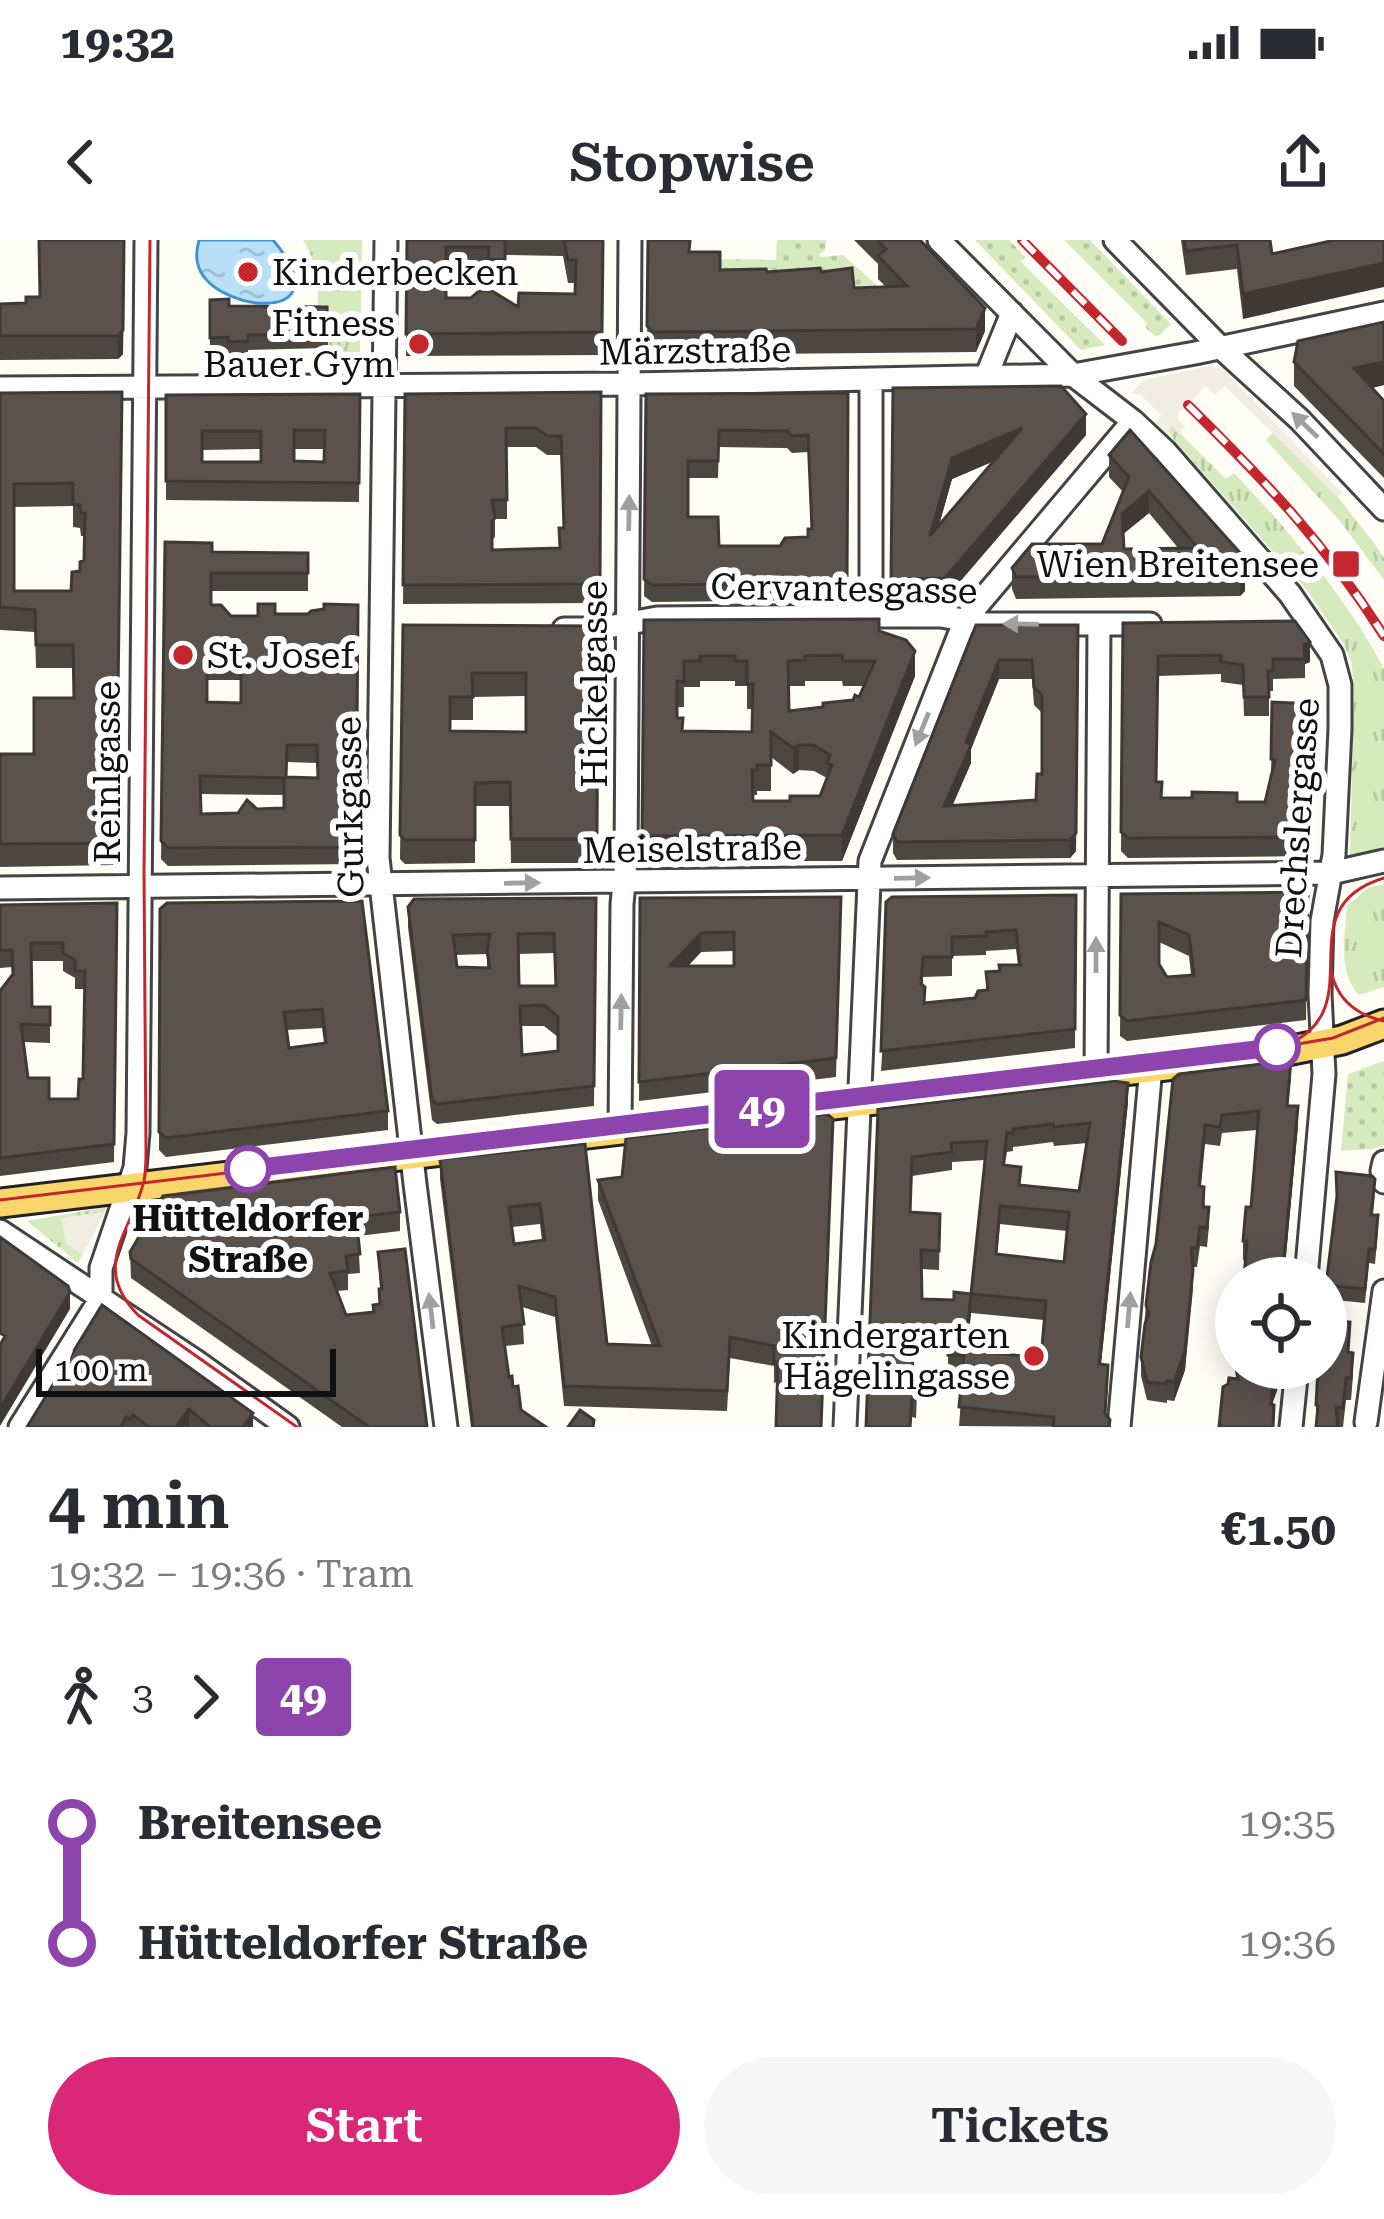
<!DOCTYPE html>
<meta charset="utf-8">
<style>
body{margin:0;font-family:"Roboto Serif",serif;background:#f7f7f7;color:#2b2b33;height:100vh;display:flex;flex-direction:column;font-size:45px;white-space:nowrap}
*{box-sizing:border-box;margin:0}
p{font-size:39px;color:#7c7c81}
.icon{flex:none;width:66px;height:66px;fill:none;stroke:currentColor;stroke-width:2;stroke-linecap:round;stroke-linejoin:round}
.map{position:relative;height:1187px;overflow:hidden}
.drawer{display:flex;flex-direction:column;background:#fff;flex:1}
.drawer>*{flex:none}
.badge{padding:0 24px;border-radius:9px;font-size:42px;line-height:78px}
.buttons{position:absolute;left:1215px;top:1017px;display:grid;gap:24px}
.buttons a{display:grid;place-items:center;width:132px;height:132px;border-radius:50%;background:#fff;box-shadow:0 6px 30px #0003;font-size:60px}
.scale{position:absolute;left:36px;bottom:30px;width:300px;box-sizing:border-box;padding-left:12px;border:6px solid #111;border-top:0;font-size:33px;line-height:42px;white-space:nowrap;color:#111;-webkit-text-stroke:9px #fff;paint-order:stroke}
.map>.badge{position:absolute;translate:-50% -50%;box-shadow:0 0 0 6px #fff}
.legs{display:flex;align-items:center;gap:18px;height:132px;padding:0 48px;font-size:39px}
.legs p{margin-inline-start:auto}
.overview{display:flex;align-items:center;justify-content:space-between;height:204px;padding:0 48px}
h1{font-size:66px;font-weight:600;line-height:90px}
.primary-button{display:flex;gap:24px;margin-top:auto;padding:24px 48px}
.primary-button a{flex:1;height:138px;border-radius:72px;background:#db2777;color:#fff;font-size:48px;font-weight:600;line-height:138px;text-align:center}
.primary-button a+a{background:#f7f7f7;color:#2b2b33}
ul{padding:0 48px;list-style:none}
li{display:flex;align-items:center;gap:42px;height:120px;font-size:45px}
li i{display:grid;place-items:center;width:18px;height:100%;margin:0 15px;background:currentColor}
li i::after{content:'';width:30px;height:30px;margin:-15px;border:9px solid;border-radius:50%;background:#fff}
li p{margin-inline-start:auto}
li:first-child i{background:linear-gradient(#0000 50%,currentColor 0)}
li:last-child i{background:linear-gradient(currentColor 50%,#0000 0)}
.status{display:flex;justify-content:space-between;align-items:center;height:84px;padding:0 60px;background:#fff;direction:ltr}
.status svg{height:33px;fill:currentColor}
header{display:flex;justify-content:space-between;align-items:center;height:156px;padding:0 48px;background:#fff;font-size:54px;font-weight:600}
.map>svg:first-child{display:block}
</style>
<div class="status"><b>19:32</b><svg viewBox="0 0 49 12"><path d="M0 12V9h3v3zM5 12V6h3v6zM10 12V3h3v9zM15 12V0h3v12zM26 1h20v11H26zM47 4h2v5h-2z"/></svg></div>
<header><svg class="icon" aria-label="back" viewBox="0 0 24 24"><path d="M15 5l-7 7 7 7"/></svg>Stopwise<svg class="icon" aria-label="share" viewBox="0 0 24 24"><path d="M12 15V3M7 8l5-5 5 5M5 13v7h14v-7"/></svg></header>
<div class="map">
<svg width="1384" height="1187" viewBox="0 0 1384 1187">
<defs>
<pattern id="grass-dots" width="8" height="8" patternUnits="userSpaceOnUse" patternTransform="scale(3)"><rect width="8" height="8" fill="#d5ebbd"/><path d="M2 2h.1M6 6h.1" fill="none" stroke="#b6c8a1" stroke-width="1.8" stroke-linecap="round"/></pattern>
<pattern id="park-tufts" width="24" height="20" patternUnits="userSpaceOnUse" patternTransform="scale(3)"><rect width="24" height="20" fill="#d5ebbd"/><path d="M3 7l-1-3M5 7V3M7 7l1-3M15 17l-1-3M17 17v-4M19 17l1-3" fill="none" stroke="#b6c8a1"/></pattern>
<pattern id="water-ripples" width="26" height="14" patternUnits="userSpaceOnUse" patternTransform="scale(3)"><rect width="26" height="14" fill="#b9e0f7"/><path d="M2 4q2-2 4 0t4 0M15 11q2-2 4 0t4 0" fill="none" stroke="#9ebfd3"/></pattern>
</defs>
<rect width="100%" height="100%" fill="#fffdf5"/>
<path fill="url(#grass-dots)" d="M777,0H826L825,11L819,14L820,17L843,15L879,47L908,54L686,68L701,19L776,20Z
M975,0H1009L1025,17L1021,22L1105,105L1081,110Z
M1064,0H1090L1171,84L1160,95L1155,96L1145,87L1147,83Z
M1198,134L1201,136L1199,141L1171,169L1149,147L1154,142Z
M1384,821V905L1372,909L1341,911L1348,834Z"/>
<path fill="url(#park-tufts)" d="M303,0H362L360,116H329L327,75H318C318,47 318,24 303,0Z
M1171,184L1226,239L1234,233L1277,279L1327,340L1360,387L1384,428V611L1350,615L1354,445L1351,421L1343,403L1306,349L1174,200L1169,191Z
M1273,193L1333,251L1374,303L1384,318V340L1340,281L1266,200Z
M1384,644V747L1359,755C1337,733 1345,695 1347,666L1368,648Z
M107,967L78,1023L27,981Z"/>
<path fill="#f1ede2" d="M1209,126L1223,129L1342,253L1337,257L1225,146L1215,155L1206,146L1178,174L1177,178L1185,186L1179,193L1170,185L1169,191L1174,200L1170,195L1165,198L1152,186L1161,175L1141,155L1131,153L1144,140Z
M103,972L83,1015L66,1004L61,978Z"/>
<path fill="url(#water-ripples)" stroke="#3f96cf" stroke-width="3" d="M199,0H273C345,85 217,74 199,28C195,18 197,9 199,0Z"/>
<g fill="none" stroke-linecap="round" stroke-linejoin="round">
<g stroke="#444" stroke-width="27">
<path id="minor" d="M386,0L378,618L415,944L446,1187
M939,0L1073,135L1133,181L1165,211L1290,354L1332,415L1340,445V489L1334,615L1322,681L1320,754L1324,834L1306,1038
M1115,0L1220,107L1300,180L1384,269
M986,137L1012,73
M0,148L631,144L1073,135L1195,113L1384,73
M871,376V140
M564,389H597L657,378L871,376H941L986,384H1150
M0,648L1331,633L1384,621
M1096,832L1099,385
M620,889L622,664L626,621L630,0
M1384,922L1382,931L1384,942
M0,991L197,1122L288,1187
M101,1058V1028L135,928L138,893L146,0
M1366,1182L1384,1051
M20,1187L101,1058
M845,1187L870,621L965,380L1133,181
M1119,1187L1151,826
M1291,1187L1297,1128"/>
</g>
<g stroke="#222" stroke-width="33">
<path id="major" d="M0,963L1277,813L1342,800L1384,784"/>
</g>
<use href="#minor" stroke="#fff" stroke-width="21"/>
<use href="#major" stroke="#f9d66b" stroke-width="27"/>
<path stroke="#c4262e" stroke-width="3" d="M150,0L144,632L146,911C146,921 146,931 144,941C131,993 90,1026 138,1075L297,1187
M1331,731C1337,759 1356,775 1384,781
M1291,803C1372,764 1285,668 1384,638
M0,960L1280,807L1333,798L1384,778"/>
<g stroke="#c4262e" stroke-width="10">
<path id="rail" d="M1022,0L1122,101
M1188,165C1265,241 1326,304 1384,396"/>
</g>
<use href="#rail" stroke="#fff" stroke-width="6" stroke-dasharray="18" stroke-linecap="butt"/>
</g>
<path fill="#4d4742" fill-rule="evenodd" d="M124,0L123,114L118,119L0,120V64L26,63L40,57Z
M407,0H603L602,115L406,116ZM505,15L563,16L568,43H575V54L518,67L446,58V29H488V42H505Z
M648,0L689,12L720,30L821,32L854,48L886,47L878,39V24L854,0H920L985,91L976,112L653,115L647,109Z
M1181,0H1270L1272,14L1243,79L1237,29L1186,35Z
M210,60L328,94V108L248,110V116H228V112H210Z
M1384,82V145L1372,148L1384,161V238L1294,146V122Z
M893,148L1086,195L945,359L891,360ZM994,221L939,285L952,239Z
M122,152L116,625L0,627V514H34L74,458L73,428H36L35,392L0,390V153ZM73,266V287L80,288L81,296H85L84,320L71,351H14V267Z
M601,152L600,358L595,363L403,364L405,154ZM507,207H536L547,215H561L564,288L559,308L492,310V300L495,297V279H507Z
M848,153L847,360L652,362L644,356L646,154ZM719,207L787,208L792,213L808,212L811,289L808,297L780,306H719L688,277V238H718Z
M360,154L359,262L166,260V155ZM261,209V222H202V210ZM294,209H325L324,222L294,221Z
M1109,215L1242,315L1245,351L1240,356L1016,359L1012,349V328L1102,304L1123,252L1109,237ZM1149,273L1179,309H1124L1123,294Z
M165,302L212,312L308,313V351H211V365L231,376L308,374L358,365L356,624L168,626L161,619ZM207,440H241V463L207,462ZM287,522L317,523L318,538L286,537ZM201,554L284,555V568L257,569L238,573L201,574Z
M644,380L879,391L915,436L842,621H642ZM700,441H735V446H747V469H752V492L682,491L677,478V467H684V447H700ZM805,441H842L843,446H864L859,457L853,460L823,467L789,471L788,446H805ZM771,517L793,534L799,530L814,531L827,538L820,556L790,561H753V555H757V551H771Z
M1295,381L1310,422L1305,424V438L1273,439V451H1269V476H1244L1243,445L1221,442V434L1158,436L1156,542L1161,558L1265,562L1271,539L1272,462L1317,464L1312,616L1128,618L1121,611L1123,383Z
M403,385L593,386L597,617L591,623H511L510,566H475V623L405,624L400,619ZM526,456V492L450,491V480H473V457Z
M976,385H1078L1076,611L1070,618L897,620L893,613V594ZM999,439H1032L1034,465L1042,473V534L1036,560L952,566L971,523V509Z
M1308,652L1306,780L1127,801L1120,796L1121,654ZM1159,702L1189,716L1191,735L1167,737L1159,724Z
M1076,655L1075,808L881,831L892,657ZM1016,709L1018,725L999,731L986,732V750L975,758L924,763L923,737L952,736V716L986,715V711Z
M841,657L836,837L639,861L640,658ZM734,711V726H688L701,712Z
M596,658L594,866L437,884L432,880L408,687V667ZM554,713L555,746H519L518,714ZM487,714V728L457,727L455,715ZM521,786H544L558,797V811L522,815Z
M362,661L388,871V890L166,917L159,910L160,669ZM322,788L324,803L289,808L287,790Z
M117,663L114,922L0,936V751L12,735V727L0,728V665ZM31,721H63V731L75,738V749H85L83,839L78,859H49L28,838L23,802L50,803V767H32Z
M1291,838L1288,866L1298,885L1285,1024L1243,1020V1001L1251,967L1257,890L1222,893L1220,906L1205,904L1201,946L1209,986L1207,1007L1200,1006L1197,1027H1193V1049L1185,1130L1174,1161L1167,1160V1163L1147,1160L1141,1136V1117L1146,1065L1156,1004L1173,839Z
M1128,862L1101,1124L1108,1144L1106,1175L1111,1187L959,1186L963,1134H948V1110L914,1109L913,1135L917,1154L916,1178L912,1177L878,869ZM1053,902L1054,906L1087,903L1079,951L1021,945L1005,925L1007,912L1013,911V907ZM985,920L971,1054L954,1060L922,1059V1029L939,1030L940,974L911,972L912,936L952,930V922ZM1000,984L1067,991L1064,1022L997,1015ZM971,1073L1044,1080L1041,1118L967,1110Z
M827,874L777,1142L774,1143V1126L730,1118L727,1171L564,1166L555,1077L522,1067L524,1104L505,1106L509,1137L521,1170L546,1187H471L440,939V919L585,904L607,1104L652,1106L598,960V940L622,937ZM540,984L542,1001L514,1004L512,987Z
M1375,953L1373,975L1378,990L1375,1024L1369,1023L1365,1063L1326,1059V1045Z
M163,956L400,972V991L358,996L360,1033L348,1034V1050L337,1051L346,1075L373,1072L379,1064L380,1049L378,1012L427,1187H342L131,1038L130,1012Z
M102,1065L253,1187H27Z
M1350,1113L1353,1136L1351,1160H1346L1343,1187H1316V1165Z"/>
<path fill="#3f3936" d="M124,0L123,114L118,119V96Z
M1384,23V47L1243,79V54Z
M985,68V91L976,112V89Z
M1384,122V145L1354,152V128Z
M601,171L600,358L595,363V344Z
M1086,174V195L945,359V338Z
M1022,188V209L952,239L930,317V296L952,218Z
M1149,251V273L1122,295V274Z
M1245,329V351L1240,356V334Z
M1078,385L1076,611L1070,618V600Z
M1310,402V422L1305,424L1304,405Z
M915,411V436L842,621V595Z
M598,420L597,617L591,623V599Z
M999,420V439L971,509V523L944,585V566L966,502Z
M799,505V530L793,534V508Z
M701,693V712L670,745V726Z
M1128,843V862L1099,1143V1124Z
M1298,866V885L1284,1038V1019Z
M1193,1030L1185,1130L1174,1161V1142Z
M70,1052V1069L0,1186V1169Z
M971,1054V1073L965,1129V1110Z
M1278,1128H1279L1277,1151L1273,1162L1271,1183L1273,1143Z
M189,1169V1187H176Z
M253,1173V1187H243Z"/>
<path fill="#5a524d" stroke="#3f3936" stroke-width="3" fill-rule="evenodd" d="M39,0H124L123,90L118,96H0V64L26,63V57H40Z
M407,0H505V20L488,19L489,7H446V58H471L479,51H492L518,67L519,53L575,54L576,20H568L564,0H603L602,92L406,94Z
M648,0H690L689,12H720V30L766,29L767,32L820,28L821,32L852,28L854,48L907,46L878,16L886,9L877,0H920L985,68L976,89L653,92L647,86Z
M1184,0H1270L1272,14L1335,0H1384V23L1243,54L1237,5L1186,11Z
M229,59V66L327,67L328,94L248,95V101L228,102V97L210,98V60Z
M1384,82V122L1354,128L1384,161V214L1294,122L1298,101Z
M1061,146L1086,174L945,338L891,339L893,148ZM1022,188L939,285L930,296L952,218Z
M122,152L116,603L0,604V514H34V458H74L73,405H36L35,370L0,367V370V153ZM73,243V264L80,265L81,273H85L84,320L80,322V331L72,332L71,351H14V244Z
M601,152L600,339L595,344L403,345L405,154ZM506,188H536L547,196H561L564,288H559L560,308L492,310V281L495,278L492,260H507Z
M848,153L847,343L652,345L644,339L646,154ZM719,190L787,191L792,196L808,195L812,289H808V297L785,298L780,306H719L718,277H688V221H718Z
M360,154L359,243L166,241V155ZM294,190H325L324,222L294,221ZM202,191H261V222H202Z
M1130,190L1242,315L1245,329L1240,334L1233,335L1016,337L1012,328L1032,304H1102L1129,237L1109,215ZM1149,251L1198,308L1124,309L1122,274Z
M165,302L212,303V312L308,313V333H211V365H221L231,376H258V364H275V374H308L311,371L324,369V364L358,365L356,607L168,608L161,601ZM207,422H241V463L207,462ZM287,505H317L318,538L286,537ZM200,536L284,538V568L257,569L247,560L238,573L201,574Z
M879,379V391L906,400L915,411L842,595L642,596L644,380ZM842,415L843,421H875L859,457L855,455L853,460L823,463V467L789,471L788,421L805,420V416ZM700,416H735V421H747V444H753L752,492L682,491L683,478H677V441L684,442V421H700ZM771,492L793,508L799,505H814L830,515L827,523L832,525L820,556H790V561H753L752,530H757V525H771Z
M1295,381L1310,402L1304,405L1305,419H1273V431H1268L1269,457H1244L1243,425L1221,422V415L1158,416L1156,542H1162L1161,558H1192V552L1237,553V562H1265L1275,520L1271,519L1272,462L1317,464L1312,597L1128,598L1121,592L1123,383Z
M403,385L593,386V420H598L597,593L591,599H511L510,542L475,543V600H405L400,595ZM472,433H526V492L450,491V457H473Z
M976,385H1078L1076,593L1070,600L897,602L893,594ZM999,420H1032L1034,447L1042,455V534H1037L1036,560L944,566L971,505L966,502Z
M1308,652L1306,760L1127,781L1120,775L1121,654ZM1159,682L1189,695L1194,735L1167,737L1159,724Z
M1076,655L1075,789L881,811L886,662L892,657ZM1016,690L1020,725H999L1000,731L986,732L988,750L978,751L975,758L924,763L925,747L921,744L923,717H952V697L986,696V692Z
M841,657L836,818L639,842L640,658ZM734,692V726H670L701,693Z
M596,658L594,846L437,864L432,860L408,667L414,659ZM554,693L556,746H519L518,694ZM490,694L487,712L490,728L457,727L453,695ZM544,765L558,777V811L522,815L520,766Z
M362,661L388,871L166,898L159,892L160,669L167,663ZM322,769L326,803L289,808L284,772Z
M117,663L114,904L0,918V751L13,734L12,710H0V665ZM31,703H63V713L75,720V731H85L83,839H79L78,859H49V838H28L21,784L50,785V767H32Z
M1291,820L1287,866H1298L1284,1019L1286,1030V1038H1244L1247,1001H1243L1246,967H1251L1259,871L1222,875L1220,887L1205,885L1199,946L1204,947L1203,967H1209L1207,988L1200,987L1197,1008H1191L1193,1030L1185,1111L1174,1142L1167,1141V1144L1147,1142L1141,1117L1145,1084L1149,1074L1146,1065L1151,1022L1156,1004L1173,839L1179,834Z
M1113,841L1128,843L1099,1124L1108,1125L1105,1173L1110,1180L1109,1187H1111H1053L1054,1177L959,1167L964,1115H948L949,1091L914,1090L912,1135H917L916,1159H912L910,1187H866L878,869ZM1090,883L1079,951L1019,945L1021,927L1003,925L1007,893H1013V889L1053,884L1054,887ZM987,901L971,1054L954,1052V1060L922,1059L921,1010L939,1011L940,974L910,972L912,917L952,912L951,903ZM1000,966L1069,972L1064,1022L996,1014ZM971,1054L1046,1061L1041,1118L965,1110Z
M827,874L833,879L821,1187H776L778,1122L774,1123V1106L730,1097L727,1151L564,1146L555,1057L519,1046L524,1084L502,1087L509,1137L512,1136L513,1147L518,1146L521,1170L546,1187H473L440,919L585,904L607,1104L660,1106L598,940L622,937L626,898ZM540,964L545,1000L514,1004L509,967Z
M395,927L400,972L356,977L360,1014L346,1016L348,1031L330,1033L346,1075L374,1072L373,1065L380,1064L379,1049H382L378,1012L405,1009L427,1187H369L131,1019L130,1012L163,956Z
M1336,932L1372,936L1375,939L1371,975H1378L1375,1009H1369L1365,1049L1326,1045L1337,956Z
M0,997L68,1046L70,1052L0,1169V1105L5,1096L0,1093Z
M102,1065L253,1173L243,1187H210L189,1169L176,1187H149L133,1175L130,1179L126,1177L121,1187H27Z
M1326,1080L1350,1082L1348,1112L1353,1113L1351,1138H1346L1343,1168L1336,1167L1338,1187H1316L1318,1166L1316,1165L1318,1128H1326Z
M1236,1128H1278L1273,1143L1271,1164L1274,1165L1273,1187H1219L1223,1147L1228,1144L1229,1138L1238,1139Z
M580,1170L594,1180L593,1187H568Z"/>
<defs><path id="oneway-solid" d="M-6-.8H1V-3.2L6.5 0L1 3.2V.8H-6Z" transform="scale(3)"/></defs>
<g fill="#a0a0a0">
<use href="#oneway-solid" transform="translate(1305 185) rotate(-136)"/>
<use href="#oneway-solid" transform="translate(629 273) rotate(-89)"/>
<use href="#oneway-solid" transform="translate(1021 384) rotate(-179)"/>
<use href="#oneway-solid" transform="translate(922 489) rotate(112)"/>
<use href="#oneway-solid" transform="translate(912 638) rotate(-1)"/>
<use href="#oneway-solid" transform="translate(522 643) rotate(-1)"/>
<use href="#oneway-solid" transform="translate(1096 715) rotate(-90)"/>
<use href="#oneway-solid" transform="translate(621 772) rotate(-89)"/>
<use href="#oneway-solid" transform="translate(1129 1070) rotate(-85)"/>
<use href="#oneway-solid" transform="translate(431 1071) rotate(-97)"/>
</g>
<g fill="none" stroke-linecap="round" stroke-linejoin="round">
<g stroke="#fff" stroke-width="27">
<path id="line-1" d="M248,929L1277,807"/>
</g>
<use href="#line-1" stroke="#8e44ad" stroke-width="18"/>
</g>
<g fill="#c4262e" stroke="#fff" stroke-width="4.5">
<circle cx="248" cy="32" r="12"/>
<circle cx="419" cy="104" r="12"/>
<rect x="1331" y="309" width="30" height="30" rx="6"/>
<circle cx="183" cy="415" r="12"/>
<circle cx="1034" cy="1116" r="12"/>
</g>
<g fill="#fff" stroke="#8e44ad" stroke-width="6">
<circle cx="1277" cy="807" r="21"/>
<circle cx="248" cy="929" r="21"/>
</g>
<g text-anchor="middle" stroke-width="12" stroke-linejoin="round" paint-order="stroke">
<g font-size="36" fill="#111" stroke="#fff" text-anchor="end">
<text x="272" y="45" text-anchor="start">Kinderbecken</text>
<text x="395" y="96">Fitness<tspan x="395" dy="41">Bauer Gym</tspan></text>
<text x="1319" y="337">Wien Breitensee</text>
<text x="207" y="428" text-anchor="start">St. Josef</text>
<text x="1010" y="1108">Kindergarten<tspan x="1010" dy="41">Hägelingasse</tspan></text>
</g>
<g font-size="36" fill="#111" stroke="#fff">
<text transform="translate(695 110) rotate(-1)" y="13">Märzstraße</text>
<text transform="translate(844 348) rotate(1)" y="13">Cervantesgasse</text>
<text transform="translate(594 444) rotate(-90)" y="13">Hickelgasse</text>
<text transform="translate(107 532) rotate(-90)" y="13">Reinlgasse</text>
<text transform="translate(349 567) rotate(-91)" y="13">Gurkgasse</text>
<text transform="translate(1297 588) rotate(-86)" y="13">Drechslergasse</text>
<text transform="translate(692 608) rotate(-1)" y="13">Meiselstraße</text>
</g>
<g font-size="36" font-weight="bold" fill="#111" stroke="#fff">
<text x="248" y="991">Hütteldorfer<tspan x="248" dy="41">Straße</tspan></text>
</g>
</g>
</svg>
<div class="buttons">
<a><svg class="icon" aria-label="locate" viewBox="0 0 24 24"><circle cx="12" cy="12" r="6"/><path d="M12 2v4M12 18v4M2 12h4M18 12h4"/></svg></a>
</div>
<div class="scale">100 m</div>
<b class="badge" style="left:762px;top:869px;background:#8e44ad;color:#fff">49</b>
</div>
<section class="drawer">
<div class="overview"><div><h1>4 min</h1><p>19:32 – 19:36 · Tram</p></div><b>€1.50</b></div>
<div class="legs"><svg class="icon" aria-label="walk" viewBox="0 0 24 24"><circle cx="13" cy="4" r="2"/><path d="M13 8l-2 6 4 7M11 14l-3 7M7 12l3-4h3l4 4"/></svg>3<svg class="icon" aria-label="forward" viewBox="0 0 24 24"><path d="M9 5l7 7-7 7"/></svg><b class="badge" style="background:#8e44ad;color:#fff">49</b></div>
<ul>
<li><i style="color:#8e44ad"></i><b>Breitensee</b><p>19:35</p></li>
<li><i style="color:#8e44ad"></i><b>Hütteldorfer Straße</b><p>19:36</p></li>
</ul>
<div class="primary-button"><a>Start</a><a>Tickets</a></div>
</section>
